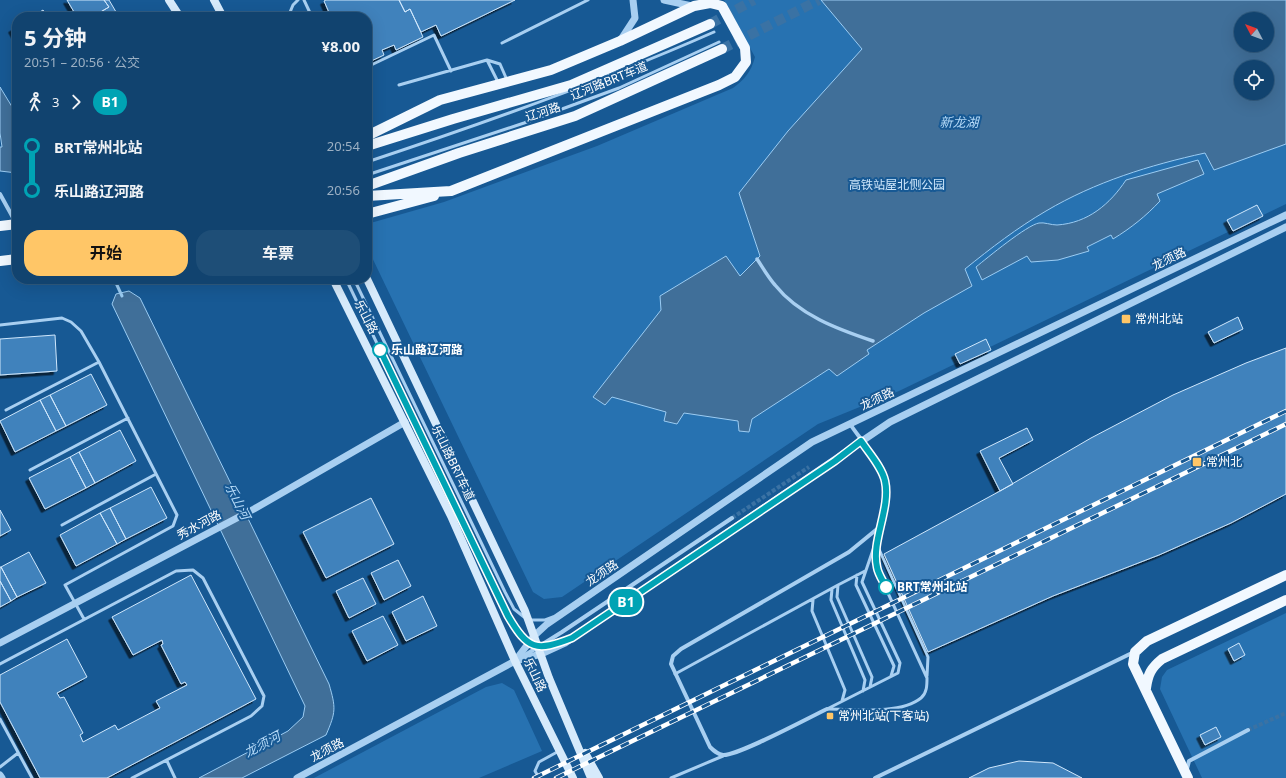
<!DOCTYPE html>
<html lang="zh">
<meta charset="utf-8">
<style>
body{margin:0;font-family:"Noto Sans","Noto Sans SC",sans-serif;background:#1e4e77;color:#f1f3f6;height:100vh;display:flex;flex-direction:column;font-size:15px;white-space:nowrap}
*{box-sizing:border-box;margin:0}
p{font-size:13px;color:#9cb0c3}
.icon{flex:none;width:22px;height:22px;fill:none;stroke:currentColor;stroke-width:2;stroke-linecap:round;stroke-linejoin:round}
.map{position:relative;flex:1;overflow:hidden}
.side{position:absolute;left:12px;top:12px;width:360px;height:272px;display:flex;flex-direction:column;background:#11436f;border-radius:16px;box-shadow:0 4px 16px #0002,0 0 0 1px #305c82}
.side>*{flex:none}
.badge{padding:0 8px;border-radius:13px;font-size:14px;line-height:26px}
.needle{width:26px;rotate:311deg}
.tools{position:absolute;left:1234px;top:12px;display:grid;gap:8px}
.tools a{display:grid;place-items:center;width:40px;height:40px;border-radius:50%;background:#11436f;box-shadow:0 4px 16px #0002,0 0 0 1px #305c82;font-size:20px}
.map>.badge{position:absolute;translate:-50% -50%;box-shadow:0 0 0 2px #fff}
.legs{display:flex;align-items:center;gap:6px;height:44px;padding:0 12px;font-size:13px}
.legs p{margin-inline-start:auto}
.head{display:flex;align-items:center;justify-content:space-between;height:68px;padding:0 12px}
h1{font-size:22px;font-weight:700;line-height:30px}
.button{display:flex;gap:8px;margin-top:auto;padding:8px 12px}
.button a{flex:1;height:46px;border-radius:16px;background:#ffc667;color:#111;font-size:16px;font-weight:700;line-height:46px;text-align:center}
.button a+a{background:#1e4e77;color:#f1f3f6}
ul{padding:0 12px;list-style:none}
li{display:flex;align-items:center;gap:14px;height:44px;font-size:15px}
li i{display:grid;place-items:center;width:6px;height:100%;margin:0 5px;background:currentColor}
li i::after{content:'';width:10px;height:10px;margin:-5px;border:3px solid;border-radius:50%;background:#11436f}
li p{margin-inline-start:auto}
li:first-child i{background:linear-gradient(#0000 50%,currentColor 0)}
li:last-child i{background:linear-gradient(currentColor 50%,#0000 0)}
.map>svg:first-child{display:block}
</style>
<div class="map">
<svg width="1286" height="778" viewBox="0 0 1286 778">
<defs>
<filter id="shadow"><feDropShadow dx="-3.5" dy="3.5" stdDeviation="0" flood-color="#0009"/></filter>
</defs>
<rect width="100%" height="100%" fill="#175994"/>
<path fill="#2772b1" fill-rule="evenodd" d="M724,0H1286V204L899,391L818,424L562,597L544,599L533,592L367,247V224L444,202L597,146L733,88C745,79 751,72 755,57ZM1241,19H1267V45H1241ZM1241,67H1267V93H1241Z
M1286,613V778H1202L1160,689L1162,677L1167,670Z
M502,683L514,690L542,751L479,778H314L486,687Z"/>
<path fill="#406f99" stroke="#9bccf3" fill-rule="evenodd" d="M821,0H1286V144L1214,170L1205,153C1150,165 1095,182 1046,211C1017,228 991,248 965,269L972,286L924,313L867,350L869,354L837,376L829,369L752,419L749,432L739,431L738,421L684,413L677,424L664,421L666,412L612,397L605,405L593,397L661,310L660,296L726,256L740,276L760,256L739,193L788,131L862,49ZM1241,19H1267V45H1241ZM1241,67H1267V93H1241Z
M0,87L17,115V173L0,171V147H2L0,133Z
M1198,160L1204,174L1157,194L1160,201C1146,216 1131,228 1113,239L1111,235L1087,247L1089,251L1058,260L1031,262L1027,256L982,280L976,267C987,258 1027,225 1039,223C1044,222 1051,225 1057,225C1088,223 1110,204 1126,180Z
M129,291L140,298L329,684C336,708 336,712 326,735L242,778H199L288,731L303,717L305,706L112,304L116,294Z"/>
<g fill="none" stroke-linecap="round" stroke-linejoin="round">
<path stroke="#9bccf3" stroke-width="3" d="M116,283L122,296"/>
</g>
<path fill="#4082bc" stroke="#cfe7fc" filter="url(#shadow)" d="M67,0H104L109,7L92,17H77Z
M104,0H109L119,17H92L109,7Z
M326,0H399L405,12L410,9L423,37L396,50L394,45L382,50L384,55L367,63V17H331L324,1Z
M399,0H515L441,36L436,25L421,32L410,9L405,12Z
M43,10L48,17H32Z
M17,26V38L12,29Z
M1257,205L1263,216L1233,231L1227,220Z
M1238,317L1243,329L1214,343L1208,332Z
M55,335L57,371L0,375V339Z
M986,339L991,350L960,364L955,354Z
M1286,348V494L1231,523L1159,555L1053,596L928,652L884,554L1000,491L1091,438L1173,395L1246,363Z
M91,374L107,405L66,426L50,395Z
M50,395L66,426L56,431L40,400Z
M40,400L56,431L15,452L0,421Z
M1027,428L1033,440L999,458L1013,484L1000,491L980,451Z
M120,430L136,461L95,483L79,452Z
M79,452L95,483L86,488L70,457Z
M70,457L86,488L45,509L29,478Z
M151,487L167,518L126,539L110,508Z
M371,498L394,544L326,578L303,532Z
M110,508L126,539L117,544L100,513Z
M0,510L11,530L0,536Z
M100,513L117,544L76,566L60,535Z
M29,552L46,583L17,597L1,567Z
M398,560L411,586L384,600L371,573Z
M0,567H1L17,597L11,601L0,581Z
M191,575L256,699L107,778H40L0,702V675L67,639L87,677L57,693L60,698L64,697L83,733L80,735L83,742L115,725L118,730L160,708L156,701L187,685L185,682L181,684L161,645L163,644L162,640L133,655L112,617Z
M363,578L376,604L349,618L336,591Z
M0,581L11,601L0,607Z
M423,596L437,626L406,641L392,612Z
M383,616L398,645L367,661L352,631Z
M1239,643L1245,655L1234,661L1228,649Z
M1216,727L1221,737L1205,745L1200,735Z
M1019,761L1053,763L1082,778H969L989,768Z"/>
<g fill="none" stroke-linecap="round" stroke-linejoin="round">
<path stroke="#3a72a4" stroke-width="4" stroke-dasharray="4 2" stroke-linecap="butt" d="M732,518L809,467
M1248,730L1286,713"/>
<path stroke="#3a72a4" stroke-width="10" stroke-dasharray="10 5" stroke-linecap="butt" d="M710,24L754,0
M722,49L819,0"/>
<path stroke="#a8cff1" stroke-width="3" d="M304,0L312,17
M288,17L293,5L298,0
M502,43L588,0
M487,60L498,82
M367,67L434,35L451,71
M399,85L487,60L500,64L507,80
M367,162C485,123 601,82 714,32
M367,175L524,123L619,88L719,42
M346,279L508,616C518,633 529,651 552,646
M354,279L505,592L514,609L524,617
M0,325L62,318L71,322L81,331L99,362L177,515L173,526L65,585L84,619
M6,410L99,362
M30,470L128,418
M62,525L156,474
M878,547L928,657L927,676
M865,571L838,585L837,597L872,677L870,687
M857,575L856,585L894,666L891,676
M832,589L831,600L865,680L863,691
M813,600L812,611L845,690L842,701
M529,620H545L553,617
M0,664L176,571L193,570L203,578L264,696L262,706L251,716L132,778
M675,674L838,585
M829,708L898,673L900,663L862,582L877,538
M827,709C853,709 900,715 921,698C927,693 927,685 927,678L876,567L877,545L882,525
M0,719L32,778
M167,761L175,778
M0,767L18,753
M539,778L535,771L539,762L559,751
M671,778L723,756"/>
<path stroke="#a8cff1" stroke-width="3.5" d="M757,259C763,268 768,277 775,285C799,315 837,329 873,341"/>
<path stroke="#a8cff1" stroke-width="4" d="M0,194L16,223
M522,657L562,632L732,518
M827,709C808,718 738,756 723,755C717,754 714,751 710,747L671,664L673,656L681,649L849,552L882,525C884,511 887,496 885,482C883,465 860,439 850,424
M1187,769L1189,761L1248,730
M875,778L1134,652"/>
<path stroke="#a8cff1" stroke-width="7" d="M664,0L692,6
M620,41L635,18L633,0
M0,643L254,509L405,422
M515,661L534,636L547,624L812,442L1286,215
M0,775L2,778
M297,778L515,661L541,654L565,643L890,422L1286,227"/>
<path stroke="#d6eafb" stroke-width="8" d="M169,0L180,17
M214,0L223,17
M333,279L451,516L515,661L573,778
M367,279L525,611L549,678L591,778
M585,753L599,778"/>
<path stroke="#f1f8ff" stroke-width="10" d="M367,136L440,100L551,70L620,41L694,6L710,3L722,6L745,48L746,62L735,77L719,85L451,191L367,196
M367,146L453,119L571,85L710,24
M367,186L459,153L575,116L722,49
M367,214L434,196
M0,226L17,224
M0,261L17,259
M1146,688C1148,674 1151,668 1162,659L1286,600
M1188,778L1133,664L1135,652L1147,641L1286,575"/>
<g stroke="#fff" stroke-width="4.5">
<path id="rail" d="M534,778L1286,411
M556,778L1286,424"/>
</g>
<use href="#rail" stroke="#175994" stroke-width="3" stroke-dasharray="9" stroke-linecap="butt"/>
</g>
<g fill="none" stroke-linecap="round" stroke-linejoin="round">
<g stroke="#fff" stroke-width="9">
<path id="line-1" d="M380,350L508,616C528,650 536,652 572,638L835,461L861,441C869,453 882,467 885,481C891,508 871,541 877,567C878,574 883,581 886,587"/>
</g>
<use href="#line-1" stroke="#00a3b4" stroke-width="6"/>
</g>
<g fill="#ffc667" stroke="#175994" stroke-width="1.5">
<rect x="1121" y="314" width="10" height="10" rx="2"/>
<rect x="1192" y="457" width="10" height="10" rx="2"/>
<rect x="826" y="712" width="8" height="8" rx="2"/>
</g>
<g fill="#fff" stroke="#00a3b4" stroke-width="2">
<circle cx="380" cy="350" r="7"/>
<circle cx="886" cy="587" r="7"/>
</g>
<g text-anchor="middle" stroke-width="4" stroke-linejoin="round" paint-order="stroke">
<g font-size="12" fill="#fff" stroke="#175994">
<text transform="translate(609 81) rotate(-22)" y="4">辽河路BRT车道</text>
<text transform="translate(543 112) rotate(-18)" y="4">辽河路</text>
<text transform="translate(1169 259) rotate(-26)" y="4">龙须路</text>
<text transform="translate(366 317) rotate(63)" y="4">乐山路</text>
<text transform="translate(877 399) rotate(-25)" y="4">龙须路</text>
<text transform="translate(453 463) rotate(64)" y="4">乐山路BRT车道</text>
<text transform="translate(199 525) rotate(-28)" y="4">秀水河路</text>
<text transform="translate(602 573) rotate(-34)" y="4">龙须路</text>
<text transform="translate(535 675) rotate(64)" y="4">乐山路</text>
<text transform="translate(327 750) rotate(-28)" y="4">龙须路</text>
</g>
<g font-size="12" fill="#cfe7fc" stroke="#175994">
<text x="897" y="189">高铁站屋北侧公园</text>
</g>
<g font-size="12" fill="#fff" stroke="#175994" text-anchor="start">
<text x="1135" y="323">常州北站</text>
<text x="1206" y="466">常州北</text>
<text x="838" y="720">常州北站(下客站)</text>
</g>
<g font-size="12" font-weight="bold" fill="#fff" stroke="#175994" text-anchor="start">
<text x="391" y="354">乐山路辽河路</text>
<text x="897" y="591">BRT常州北站</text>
</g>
<g font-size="13" font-style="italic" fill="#b4d9f7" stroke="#175994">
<text x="959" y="127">新龙湖</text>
<text transform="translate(238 501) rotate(63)" y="5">乐山河</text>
<text transform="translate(262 744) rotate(-28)" y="5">龙须河</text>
</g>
</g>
</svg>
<div class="tools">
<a><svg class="needle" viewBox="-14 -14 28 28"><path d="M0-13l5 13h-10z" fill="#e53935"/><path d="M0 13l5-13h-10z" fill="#9cb0c3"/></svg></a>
<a><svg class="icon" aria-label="locate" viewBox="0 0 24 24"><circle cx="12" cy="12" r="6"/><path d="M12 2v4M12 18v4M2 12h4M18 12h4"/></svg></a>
</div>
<b class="badge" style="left:626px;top:602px;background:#00a3b4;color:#fff">B1</b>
<section class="side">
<div class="head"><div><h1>5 分钟</h1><p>20:51 – 20:56 · 公交</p></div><b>¥8.00</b></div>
<div class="legs"><svg class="icon" aria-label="walk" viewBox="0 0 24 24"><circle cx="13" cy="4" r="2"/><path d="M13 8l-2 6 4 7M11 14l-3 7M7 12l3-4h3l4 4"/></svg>3<svg class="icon" aria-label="forward" viewBox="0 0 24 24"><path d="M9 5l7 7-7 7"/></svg><b class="badge" style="background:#00a3b4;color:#fff">B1</b></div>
<ul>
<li><i style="color:#00a3b4"></i><b>BRT常州北站</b><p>20:54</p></li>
<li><i style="color:#00a3b4"></i><b>乐山路辽河路</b><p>20:56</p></li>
</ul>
<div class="button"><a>开始</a><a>车票</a></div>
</section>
</div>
